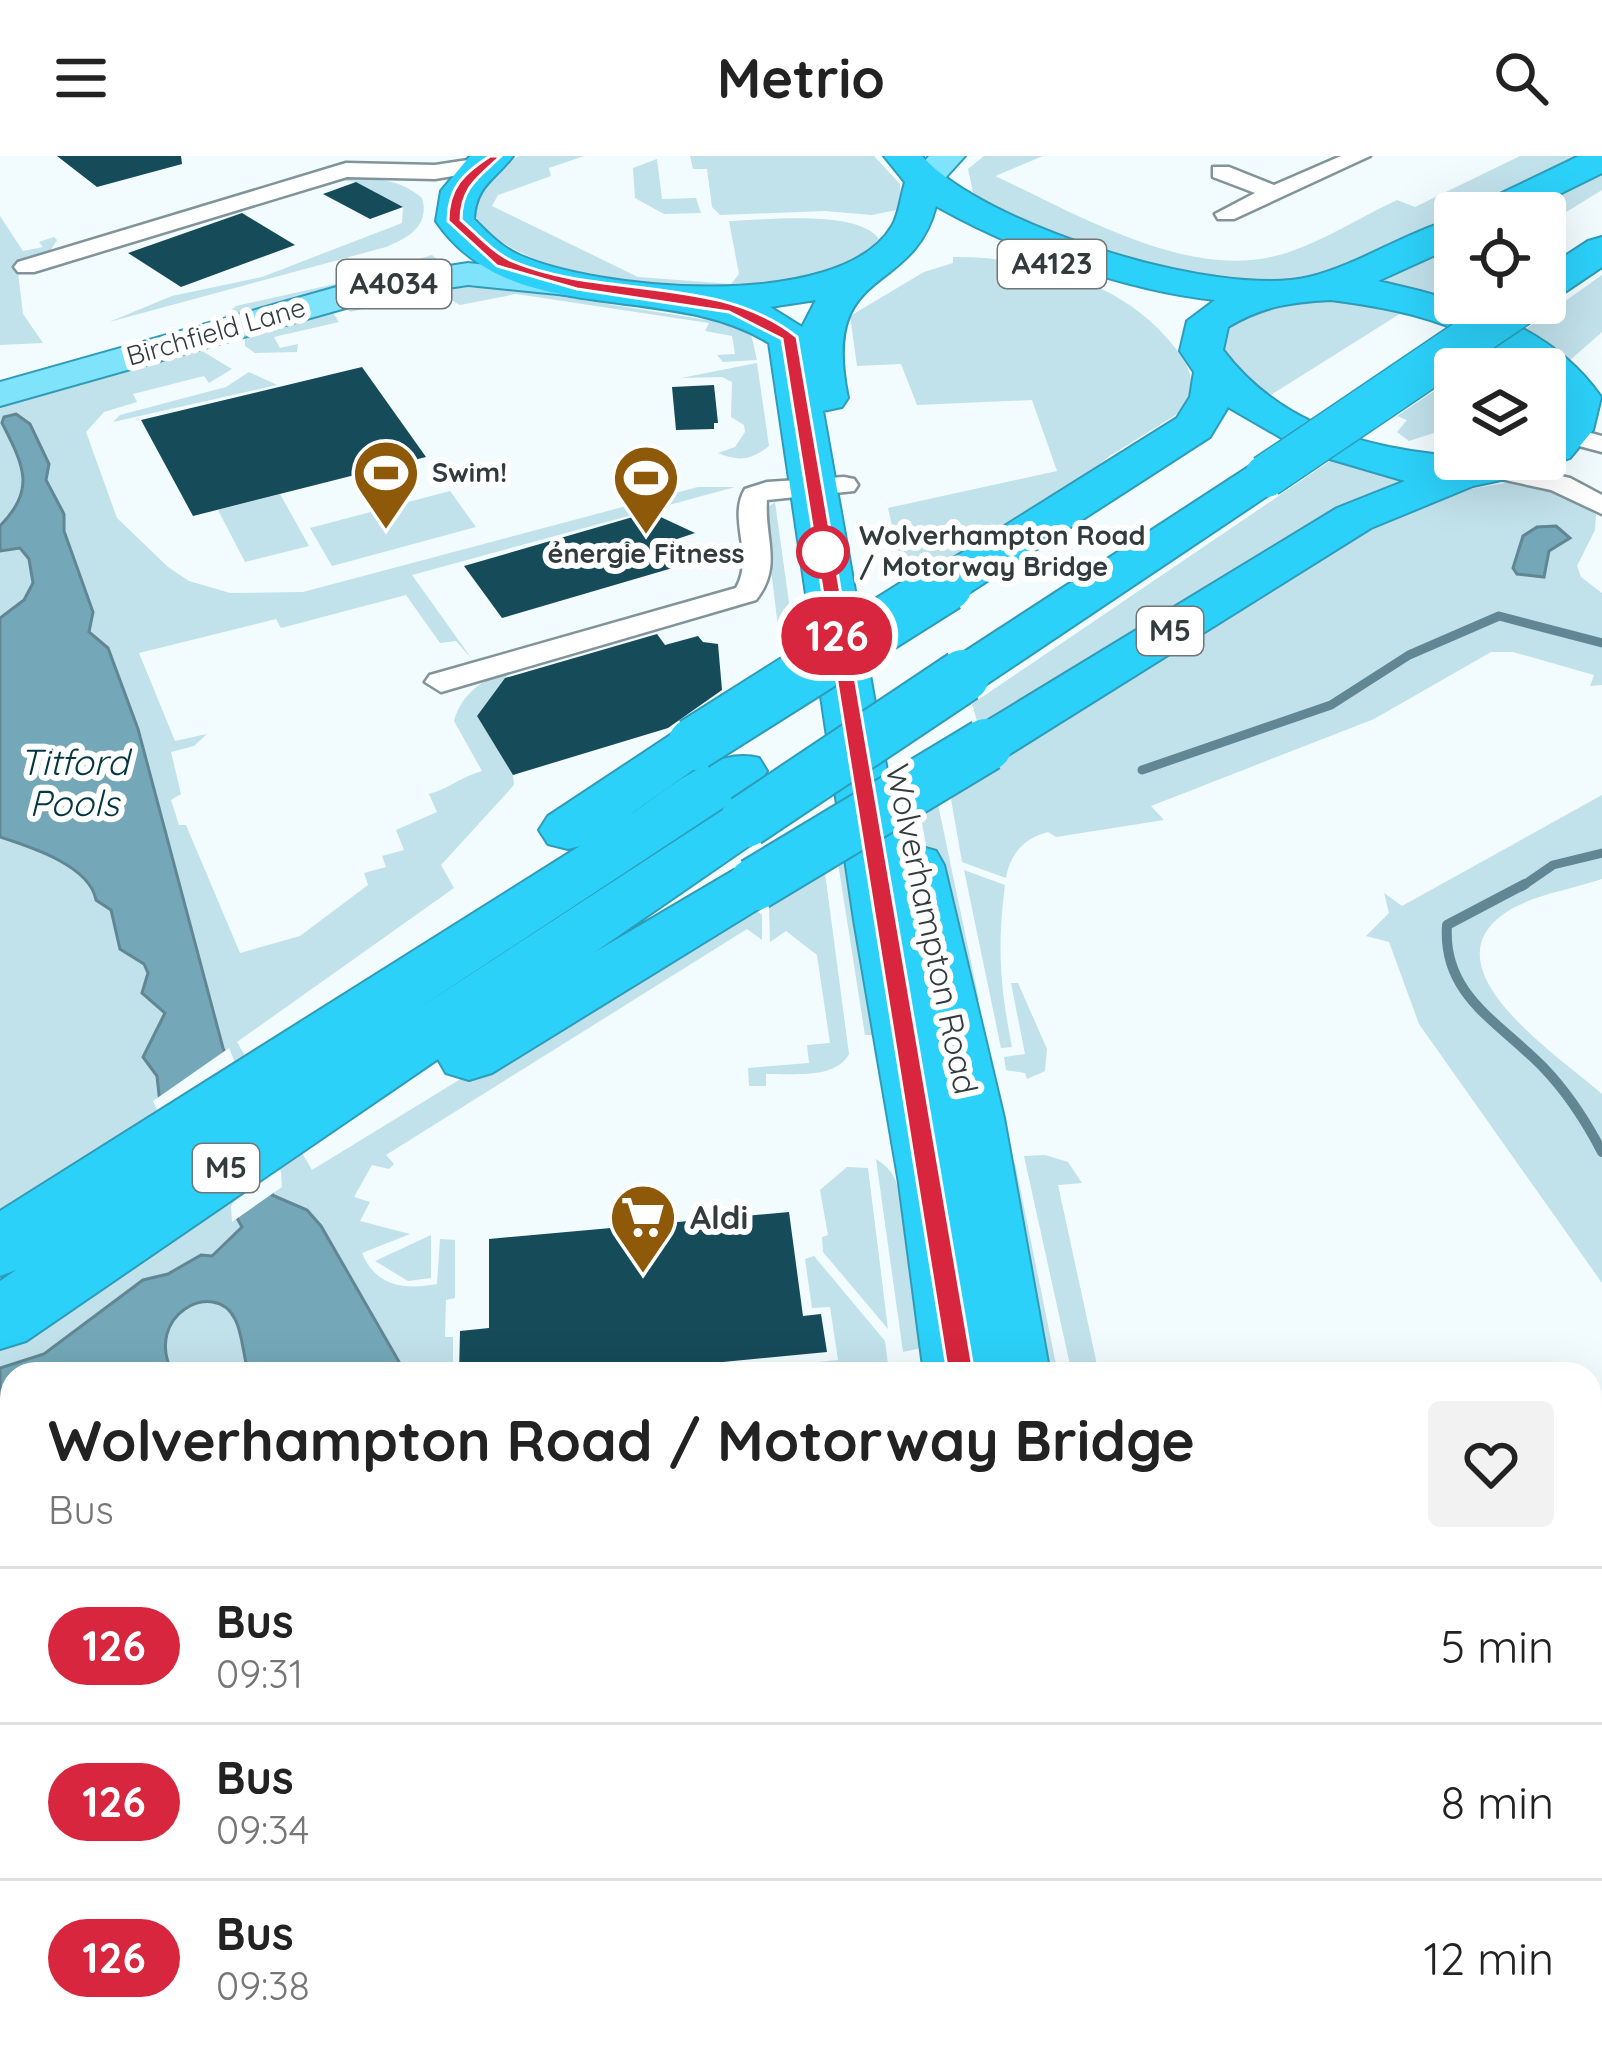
<!DOCTYPE html>
<meta charset="utf-8">
<style>
body{margin:0;font-family:Quicksand,sans-serif;background:#f2f2f2;color:#222;height:100vh;display:flex;flex-direction:column;font-size:45px;white-space:nowrap}
*{box-sizing:border-box;margin:0}
p{font-size:39px;color:#767676}
.icon{flex:none;width:66px;height:66px;fill:none;stroke:currentColor;stroke-width:2;stroke-linecap:round;stroke-linejoin:round}
.map{position:relative;flex:1;overflow:hidden}
.sheet{position:absolute;left:0px;top:1206px;width:1602px;height:699px;display:flex;flex-direction:column;background:#fff;border-radius:36px 36px 0 0;box-shadow:0 12px 48px #0002}
.sheet>*{flex:none}
.badge{padding:0 24px;border-radius:39px;font-size:42px;line-height:78px}
.tools{position:absolute;left:1434px;top:36px;display:grid;gap:24px}
.tools a{display:grid;place-items:center;width:132px;height:132px;border-radius:12px;background:#fff;box-shadow:0 12px 48px #0002;font-size:60px}
.map>.badge{position:absolute;translate:-50% -50%;box-shadow:0 0 0 6px #fff}
.round{display:grid;place-items:center;flex:none;width:126px;height:126px;border-radius:12px;background:#f2f2f2}
.headline{display:flex;align-items:center;justify-content:space-between;height:204px;padding:0 48px}
h1{font-size:57px;font-weight:700;line-height:90px}
ul{padding:0;list-style:none}
li{display:flex;align-items:center;gap:36px;height:156px;padding:0 48px;border-top:3px solid #e0e0e0}
li div{flex:1}
li b{display:block;font-size:45px}
li em{font-style:normal}
li .badge{min-width:132px;font-weight:700;text-align:center}
header{display:flex;justify-content:space-between;align-items:center;height:156px;padding:0 48px;background:#fff;font-size:54px;font-weight:700}
.map>svg:first-child{display:block}
</style>
<header><svg class="icon" aria-label="menu" viewBox="0 0 24 24"><path d="M4 6h16M4 12h16M4 18h16"/></svg>Metrio<svg class="icon" aria-label="search" viewBox="0 0 24 24"><circle cx="10" cy="10" r="6"/><path d="M15 15l6 6"/></svg></header>
<div class="map">
<svg width="1602" height="1904" viewBox="0 0 1602 1904">
<rect width="100%" height="100%" fill="#f2fbfe"/>
<path fill="#c1e1eb" d="M519,0H584L549,12L551,20L498,39L492,50L638,121L731,128L739,118L729,65C764,64 858,53 879,83C855,108 823,119 789,127C715,145 517,128 474,59C476,31 494,13 519,0Z
M690,0H874L900,28L901,48L896,54L872,59L825,55L720,59L712,51L707,13H693Z
M984,0H1043L995,20C1075,57 1182,121 1271,101C1313,92 1358,62 1397,44L1415,51L1520,0H1596L1477,57H1455V68L1353,114L1268,128L1190,121L1028,73L974,40L968,13Z
M657,3L662,43L696,42L701,57L664,58L635,42L633,12Z
M1602,11V34L1545,69V57H1508Z
M339,24L301,36L302,32C340,21 390,14 422,42C430,69 409,82 386,91L109,166L172,140L262,121L402,67L403,51L356,26Z
M0,60L23,95L43,91L39,86L54,81L57,84L48,98L17,108L23,158L43,187L0,189Z
M1455,83V124L1428,140L1371,122Z
M432,99L445,111L224,160L236,150L353,124Z
M953,101C1029,100 1123,125 1172,188C1185,204 1194,217 1191,238L1179,257L1108,301L1031,367L943,416L904,423L888,352L1057,315L1032,244L917,249L901,208L857,210L850,160L924,116L953,107Z
M1602,119V176L1569,205L1520,177Z
M502,131L738,169L751,178L757,204L723,206L717,199L735,198L732,180L705,175L709,167L516,138L460,149L437,137L350,156L348,153L433,132Z
M1311,139L1406,154L1266,242L1222,204L1225,165Z
M333,157L339,166L274,181L280,192L298,188L297,196L255,197L245,190V181Z
M202,195L232,213L209,227L204,220L133,238L137,246L104,256L86,276L117,362L168,411L189,425L230,437L303,436L698,331H735L412,419L472,503L456,485L440,487L406,439L281,472L276,463L139,497L175,585L207,578L194,590L171,596L181,638L171,644L179,669H186L240,797L300,780L368,729L364,717L386,711L382,700L404,694L396,674L437,656L429,638C450,632 461,621 482,615L454,565C462,535 487,522 514,510L477,560L513,619L514,629L441,709L454,732L237,886L312,1014L748,747L762,759V784L747,773L386,999L394,1008L389,1013L372,1009L354,1041L370,1046L360,1065L410,1078L362,1097C376,1131 405,1134 437,1128L440,1083L455,1084V1142L446,1144L445,1181H453V1218H12V1893H989L1030,1904H0V248Z
M757,207L769,290C751,304 740,306 718,297L735,291L745,276L744,269L731,261L732,226L722,221L681,222Z
M249,216L277,229L113,266L120,259L226,231Z
M1455,221V270L1409,285L1397,276L1407,264L1397,260Z
M1336,301L1414,322L980,575L972,548Z
M1511,326L1543,329L1596,358L1595,374L1577,410L1581,421L1602,437V529L1590,530L1594,519L1513,496H1491L1374,563L1151,650L1164,664L1056,681L1048,676C1024,682 1010,698 1006,722L962,706L951,643L956,632L1376,362L1435,339Z
M450,335L476,371L332,410L310,372Z
M280,338L309,390L245,406L218,354Z
M775,346L797,504L782,505L764,354Z
M935,634L979,844H964L932,722L918,645Z
M1602,639V723C1570,734 1534,738 1505,757C1424,812 1560,901 1602,938V1127L1419,868L1389,786L1366,780L1389,757L1384,737L1402,750Z
M857,681L890,879H865L836,694Z
M964,714L1005,729C997,790 1000,831 1012,891L1001,892Z
M825,717L849,898C835,924 793,917 766,918V930H749L748,912L809,907L807,889L830,887L817,799L786,775L770,786L769,751Z
M1011,827H1018L1047,893L1045,915L1027,923L1025,917L1006,914L1004,901L1025,898Z
M1045,999L1068,1006L1082,1027L1058,1029L1099,1218H1072L1024,1000Z
M876,1003C908,1022 891,1047 922,1074L926,1191L903,1196Z
M1015,1007L1058,1218H1032L1009,1013Z
M847,1011L868,1012L888,1173L823,1096L822,1081L828,1079L820,1034Z
M431,1079V1122L408,1125L375,1105Z
M814,1100L885,1185L889,1217L690,1218L838,1204L830,1151L812,1152L805,1103Z"/>
<path fill="#74a8b8" stroke="#608793" stroke-width="3" d="M16,258L30,268L49,308L46,324L64,358V375L93,456L89,476L108,492L138,573L223,892L275,1017L272,1039L307,1054L321,1070L406,1218H249C243,1201 243,1178 235,1163C215,1122 142,1159 173,1218H12V1772L0,1775V1212L44,1198L143,1124L168,1118L201,1099L212,1100L242,1071L237,1062L246,1039L160,948L157,920L143,901L165,857L142,837L148,817L144,808L120,793L111,754L96,744C90,710 31,691 0,681V462L24,444L33,427L29,403L20,392L0,395V370C36,333 24,310 2,267L4,261Z
M1556,370L1570,382L1549,395L1544,421L1517,418L1513,412L1523,380L1537,371Z
M12,1846V1893H255L215,1904H0V1850Z
M626,1893H847L892,1904H640Z"/>
<path fill="#f2fbfe" d="M229,892L281,1016L282,1031L232,1066L231,1050L240,1037L170,956L157,954L153,945Z"/>
<g fill="none" stroke-linecap="round" stroke-linejoin="round">
<path stroke="#608793" stroke-width="9" d="M1142,614L1331,549L1409,499L1499,460L1602,487
M1521,731L1553,709L1602,697"/>
<path stroke="#608793" stroke-width="10" d="M1525,728L1447,769C1442,839 1499,866 1543,911C1567,936 1586,965 1602,996"/>
</g>
<path fill="#164b5a" d="M57,0H181L182,8L97,31Z
M356,26L403,51L370,63L323,38Z
M242,57L295,89L181,131L128,97Z
M362,211L426,301L193,360L141,264Z
M714,229L718,267H714V273L676,274L672,231Z
M650,356L695,377L674,384L693,406L502,462L464,410Z
M657,478L665,489L698,480L703,486L718,488L722,534L668,572L513,619L477,560L505,522Z
M789,1056L803,1160L821,1158L827,1196L600,1218H459L460,1175L489,1172V1083Z"/>
<g fill="none" stroke-linecap="round" stroke-linejoin="round">
<g stroke="#81949a" stroke-width="5">
<path id="street" d="M1341,0H1370L1234,63H1218L1215,58L1255,37L1213,21V11H1229L1274,29Z
M481,2L489,4V14L435,23L347,21L34,116H18L14,111L18,106L346,7L435,9Z
M1569,271L1602,280V296L1560,285L1556,279Z
M1492,305L1570,322L1602,339V358L1551,334L1482,319L1478,313Z
M844,321L854,323L858,329L854,335L767,344C764,382 783,410 756,444L441,536L425,526L430,519L736,432C755,399 727,363 745,333L767,326Z
M1590,1746L1602,1751V1810L1590,1805Z"/>
</g>
<g stroke="#81949a" stroke-width="4">
<path id="secondary" d="M1602,1523V1594L1590,1599V1528Z"/>
</g>
<g stroke="#2e9cb8" stroke-width="4">
<path id="primary" d="M929,0H965L936,32H912L907,25Z
M468,107L577,118L590,121L596,129L590,137L577,140L468,129L381,142L0,250V226L365,123Z"/>
</g>
<g stroke="#2e9cb8" stroke-width="4">
<path id="highway" d="M470,0H513C495,24 476,29 474,63C487,76 500,90 517,98C595,135 841,157 892,70C899,59 901,39 905,26L884,0H922C984,70 1218,143 1309,121C1359,109 1405,76 1455,63V90L1378,125C1461,144 1550,167 1601,241L1593,274L1570,302L1525,319L1473,330L1371,372L1005,601L986,606L967,601L959,589L967,577L1337,352L1405,325L1306,296L1228,251L1210,281L964,440L946,444L928,440L921,429L928,418L1177,262L1190,241L1194,216L1180,195L1187,165L1215,144C1123,134 1016,95 936,50C912,143 820,106 848,242L842,251L823,255L901,693L915,689L936,695L944,709L1004,962L1050,1218H924L899,1027L854,764L769,187C667,123 512,176 436,65L441,35ZM816,144L802,171L770,151ZM1331,144C1376,150 1418,157 1460,175C1487,186 1517,213 1545,213V227L1557,242L1545,276V303C1430,303 1299,295 1223,194L1228,171C1263,150 1291,146 1331,144Z
M1579,0H1602V17L1521,57H1472L1477,49Z
M1602,81V111L1559,140L1545,143V113L1588,85Z
M1266,306L1282,310L1289,320L1282,330L982,531L963,536L944,531L937,520L944,509L1250,310Z
M694,571L713,576L721,588L713,600L629,659C667,635 713,590 759,602L767,615L759,628L413,856L726,652L746,646L766,652L775,665L766,678L595,796L734,714L755,708L776,714L785,728L776,742L492,917L469,924L446,917L438,903L26,1185L0,1193V1125L16,1114L0,1120V1055L580,690L568,693L548,688L539,674L548,660L675,576Z
M1037,1893H1140L1136,1904H1032Z"/>
</g>
<use href="#street" fill="#fff" fill-rule="evenodd"/>
<use href="#secondary" fill="#c0f1fe" fill-rule="evenodd"/>
<use href="#primary" fill="#80e3fc" fill-rule="evenodd"/>
<use href="#highway" fill="#2cd1fa" fill-rule="evenodd"/>
<g stroke="#2e9cb8" stroke-width="45" stroke-linecap="butt">
<path id="highway-bridge-far1" d="M1266,320L1522,147"/>
</g>
<g stroke="#2e9cb8" stroke-width="56" stroke-linecap="butt">
<path id="highway-bridge" d="M694,588L946,429
M746,665L963,520
M755,728L986,589"/>
</g>
<use href="#highway-bridge-far1" stroke="#2cd1fa" stroke-width="42"/>
<use href="#highway-bridge" stroke="#2cd1fa" stroke-width="52"/>
</g>
<path fill="#d7263d" stroke="#fff" stroke-width="3" d="M490,0H501C479,21 461,31 461,64C476,77 494,97 512,105C601,143 719,118 797,181L974,1218L970,1226H951L948,1218L782,183L729,156L577,133L497,110L448,65C448,31 464,17 490,0Z"/>
<defs>
<g id="stadium-pin" transform="scale(3.45)"><path d="M0 17L-7.5 6A9.5 9.5 0 1 1 7.5 6Z" fill="#8e5a0a" stroke="#fff"/><path d="M0-5a6.5 5 0 1 0 0 10a6.5 5 0 1 0 0-10ZM-3.5-1.8h7v3.6h-7Z" fill="#fff"/></g>
<g id="supermarket-pin" transform="scale(3.45)"><path d="M0 17L-7.5 6A9.5 9.5 0 1 1 7.5 6Z" fill="#8e5a0a" stroke="#fff"/><path d="M-6-5.5h2.5l.6 2H6L4.5 2H-2.5L-4.4-4H-6ZM-1.5 3.2a1.3 1.3 0 1 0 .1 0ZM3 3.2a1.3 1.3 0 1 0 .1 0Z" fill="#fff"/></g>
</defs>
<g fill-rule="evenodd">
<use href="#stadium-pin" x="386" y="317"/>
<use href="#stadium-pin" x="646" y="322"/>
<use href="#supermarket-pin" x="643" y="1061"/>
</g>
<circle fill="#fff" stroke="#d7263d" stroke-width="6" cx="823" cy="396" r="24"/>
<g text-anchor="middle" stroke-width="12" stroke-linejoin="round" paint-order="stroke">
<g font-size="27" fill="#323b3d" stroke="#fff">
<text transform="translate(216 176) rotate(-16)" y="9">Birchfield Lane</text>
</g>
<g font-size="27" font-weight="bold" fill="#323b3d" stroke="#fff" text-anchor="start">
<text x="432" y="326">Swim!</text>
<text x="646" y="407" text-anchor="middle">énergie Fitness</text>
</g>
<g font-size="27" font-weight="bold" fill="#323b3d" stroke="#fff" text-anchor="start">
<text x="859" y="389">Wolverhampton Road<tspan x="859" dy="31">/ Motorway Bridge</tspan></text>
</g>
<g fill="#fff" stroke="#707677" stroke-width="3">
<rect x="998" y="84" width="108" height="48" rx="9"/>
<rect x="337" y="104" width="114" height="48" rx="9"/>
<rect x="1137" y="451" width="66" height="48" rx="9"/>
<rect x="193" y="988" width="66" height="48" rx="9"/>
</g>
<g font-size="30" font-weight="bold" fill="#323b3d">
<text x="1052" y="118">A4123</text>
<text x="394" y="138">A4034</text>
<text x="1170" y="485">M5</text>
<text x="226" y="1022">M5</text>
</g>
<g font-size="33" fill="#323b3d" stroke="#fff">
<text transform="translate(932 773) rotate(78)" y="12">Wolverhampton Road</text>
</g>
<g font-size="33" font-weight="bold" fill="#323b3d" stroke="#fff" text-anchor="start">
<text x="690" y="1073">Aldi</text>
</g>
<g font-size="36" font-style="italic" fill="#033642" stroke="#fff">
<text x="74" y="619">Titford<tspan x="74" dy="41">Pools</tspan></text>
</g>
</g>
</svg>
<div class="tools">
<a><svg class="icon" aria-label="locate" viewBox="0 0 24 24"><circle cx="12" cy="12" r="6"/><path d="M12 2v4M12 18v4M2 12h4M18 12h4"/></svg></a>
<a><svg class="icon" aria-label="layers" viewBox="0 0 24 24"><path d="M12 4l9 5-9 5-9-5zM3 14l9 5 9-5"/></svg></a>
</div>
<b class="badge" style="left:837px;top:480px;background:#d7263d;color:#fff">126</b>
<section class="sheet">
<div class="headline"><div><h1>Wolverhampton Road / Motorway Bridge</h1><p>Bus</p></div><a class="round"><svg class="icon" aria-label="heart" viewBox="0 0 24 24"><path d="M12 20l-8-8c-3-5 5-10 8-4 3-6 11-1 8 4z"/></svg></a></div>
<ul>
<li><span class="badge" style="background:#d7263d;color:#fff">126</span><div><b>Bus</b><p>09:31</p></div><em>5 min</em></li>
<li><span class="badge" style="background:#d7263d;color:#fff">126</span><div><b>Bus</b><p>09:34</p></div><em>8 min</em></li>
<li><span class="badge" style="background:#d7263d;color:#fff">126</span><div><b>Bus</b><p>09:38</p></div><em>12 min</em></li>
</ul>
</section>
</div>
